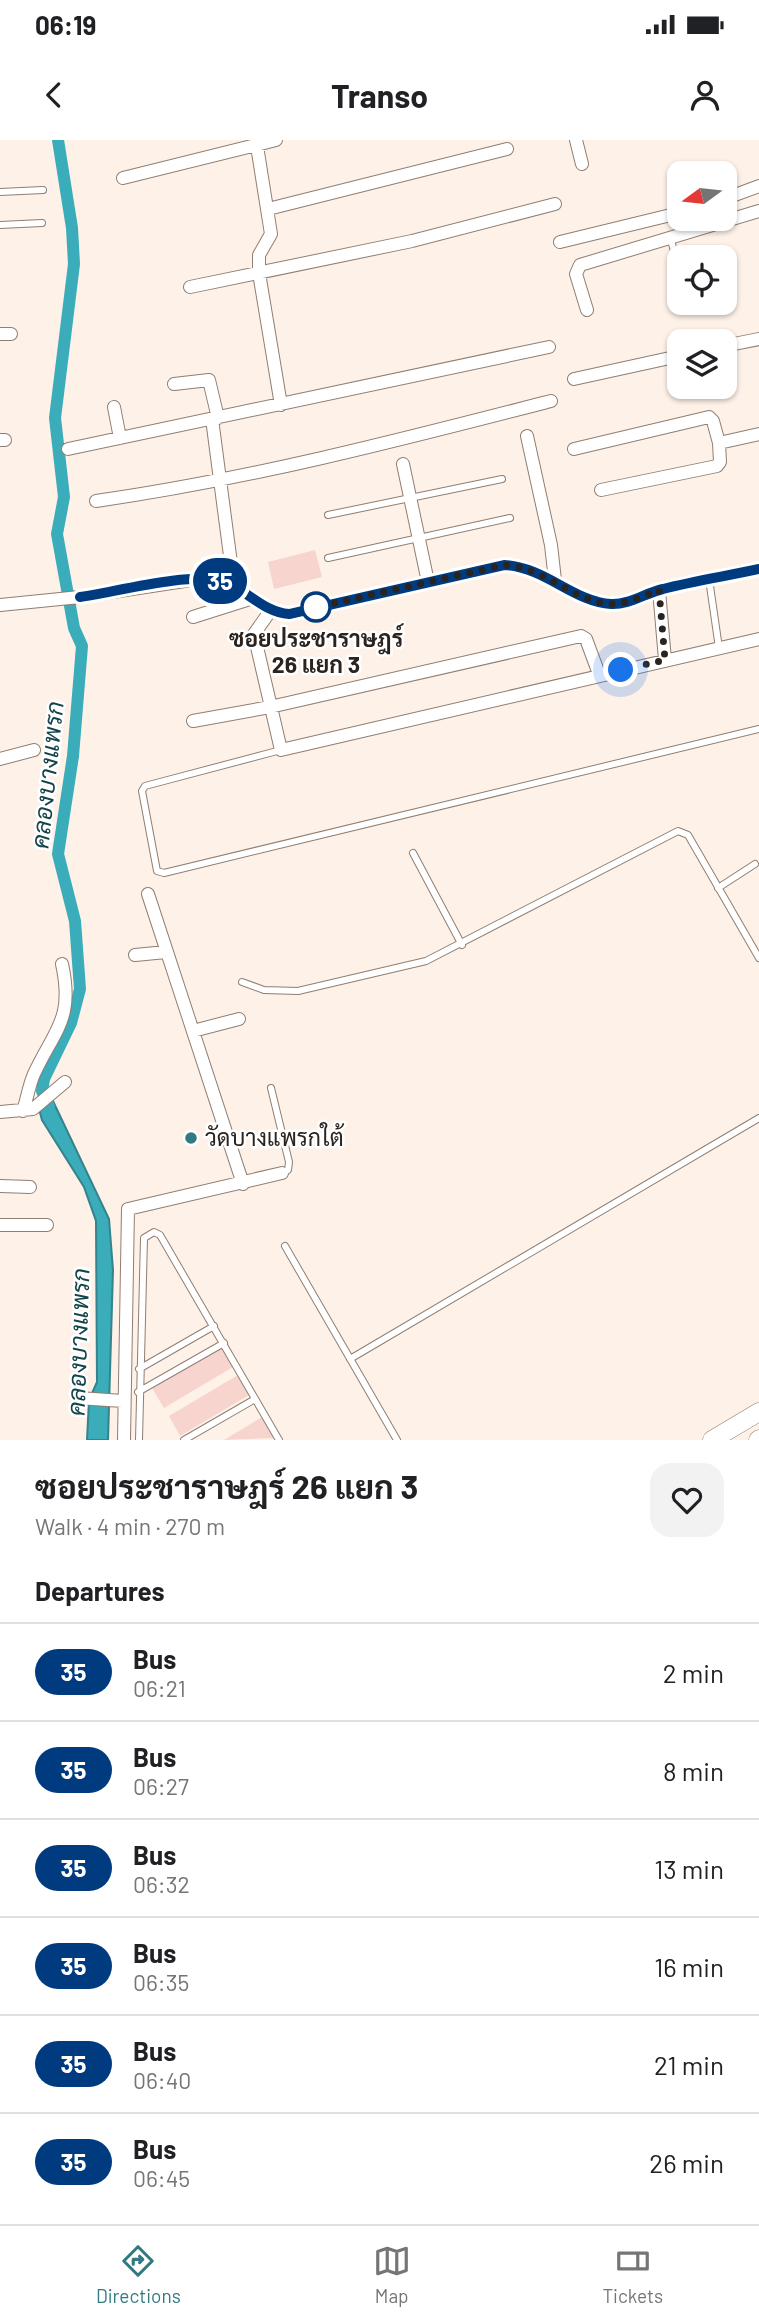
<!DOCTYPE html>
<meta charset="utf-8">
<style>
body{margin:0;font-family:Barlow,Sarabun,sans-serif;background:#f2f2f2;color:#202124;height:100vh;display:flex;flex-direction:column;font-size:26px;white-space:nowrap}
*{box-sizing:border-box;margin:0}
p{font-size:23px;color:#757577}
.icon{flex:none;width:38px;height:38px;fill:none;stroke:currentColor;stroke-width:2;stroke-linecap:round;stroke-linejoin:round}
.map{position:relative;height:1300px;overflow:hidden}
.panel{display:flex;flex-direction:column;background:#fff;flex:1}
.panel>*{flex:none}
.badge{padding:0 14px;border-radius:23px;font-size:24px;line-height:46px}
.needle{width:46px;rotate:255deg}
.tools{position:absolute;left:667px;top:21px;display:grid;gap:14px}
.tools a{display:grid;place-items:center;width:70px;height:70px;border-radius:14px;background:#fff;box-shadow:0 2px 5px #0004;font-size:35px}
.you{position:absolute;width:35px;height:35px;margin:-18px;border:5px solid #fff;border-radius:50%;background:#1a73e8;box-shadow:0 0 0 10px #1a73e833}
.map>.badge{position:absolute;translate:-50% -50%;box-shadow:0 0 0 4px #fff}
h2{padding:0 35px;font-size:26px;line-height:63px}
.round{display:grid;place-items:center;flex:none;width:74px;height:74px;border-radius:21px;background:#f2f2f2}
.overview{display:flex;align-items:center;justify-content:space-between;height:119px;padding:0 35px}
h1{font-size:33px;font-weight:700;line-height:52px}
ul{padding:0;list-style:none}
li{display:flex;align-items:center;gap:21px;height:98px;padding:0 35px;border-top:2px solid #e0e0e0}
li div{flex:1}
li b{display:block;font-size:26px}
li em{font-style:normal}
li .badge{min-width:77px;font-weight:700;text-align:center}
.status{display:flex;justify-content:space-between;align-items:center;height:49px;padding:0 35px;background:#fff;direction:ltr}
.status svg{height:19px;fill:currentColor}
header{display:flex;justify-content:space-between;align-items:center;height:91px;padding:0 35px;background:#fff;font-size:32px;font-weight:700}
.tabs{display:flex;justify-content:space-around;align-items:center;height:98px;border-top:2px solid #e0e0e0;background:#fff;font-size:19px;color:#757577}
.tabs a{display:grid;justify-items:center;gap:4px}
.tabs .active{color:#327a81}
.map>svg:first-child{display:block}
</style>
<div class="status"><b>06:19</b><svg viewBox="0 0 49 12"><path d="M0 12V9h3v3zM5 12V6h3v6zM10 12V3h3v9zM15 12V0h3v12zM26 1h20v11H26zM47 4h2v5h-2z"/></svg></div>
<header><svg class="icon" aria-label="back" viewBox="0 0 24 24"><path d="M15 5l-7 7 7 7"/></svg>Transo<svg class="icon" aria-label="person" viewBox="0 0 24 24"><circle cx="12" cy="8" r="4"/><path d="M4 21q1-7 8-7t8 7"/></svg></header>
<div class="map">
<svg width="759" height="1300" viewBox="0 0 759 1300">
<rect width="100%" height="100%" fill="#fdf1e8"/>
<path fill="#3aacba" stroke="#35838b" stroke-width="2" d="M52,959L109,1079L113,1130L108,1300H87L89,1260L97,1242L96,1081L84,1047L42,980L39,969Z"/>
<g fill="none" stroke-linecap="round" stroke-linejoin="round">
<path stroke="#3aacba" stroke-width="12" d="M49,967L42,951L44,939L71,883L80,849L75,781L58,714L73,616L82,506L74,488L57,394L64,357L55,278L74,124L72,88L58,0"/>
</g>
<path fill="#f8d4cf" d="M315,410L322,437L274,449L268,422Z
M221,1207L233,1227L164,1268L152,1248Z
M238,1235L249,1255L180,1296L169,1276Z
M262,1277L274,1298L224,1300Z"/>
<g fill="none" stroke-linecap="round" stroke-linejoin="round">
<g stroke="#907e72" stroke-width="8">
<path id="service" d="M0,52L43,50
M0,85L42,83
M671,100L679,130
M688,163L690,171
M328,375L502,339
M328,418L510,378
M709,439L719,508
M281,610L145,646L142,651L157,731L164,733L759,589
M413,713L462,805
M718,748L755,724
M242,842L264,850L298,851L426,821L678,691L688,695L759,818
M271,948L289,1022L288,1030L282,1033
M285,1106L397,1300
M350,1219L759,978
M139,1229L214,1186
M138,1252L224,1203
M139,1300L144,1098L154,1092L160,1095L279,1300
M184,1300L255,1259"/>
</g>
<g stroke="#907e72" stroke-width="14">
<path id="minor" d="M576,0L582,24
M257,6L271,94L259,115V133L281,265
M123,38L276,0
M724,59L759,46
M268,69L507,9
M560,102L679,73
M190,147L412,101L555,64
M587,170L576,134L580,125L759,71
M0,194H11
M724,206L759,199
M574,239L679,216
M174,244L209,240L218,278
M114,267L120,298
M212,279L234,446
M527,296L551,405L555,440
M0,300H5
M68,309L549,207
M574,309L709,277L713,281L719,303L759,294
M403,324L428,442
M601,350L717,326L720,322L719,303
M96,361C250,339 400,300 551,261
M659,450L665,520
M0,465L80,457L204,438L234,446L275,472L289,474L504,425C543,427 571,459 608,464C627,466 642,455 659,450C692,440 726,436 759,429
M271,470L254,494L281,610L759,499
M193,477L253,458
M193,581L270,567L581,496L586,499L599,534
M0,619L34,610
M148,754L243,1044
M135,815L166,812
M193,891L239,879
M23,971C27,959 29,945 34,934C55,889 74,879 62,824
M0,972L33,969L65,942
M0,1046L30,1047
M0,1085H47
M78,1258L123,1261
M124,1300L128,1069L282,1033"/>
</g>
<g stroke="#907e72" stroke-width="19">
<path id="secondary" d="M712,1300L759,1272
M758,1300L759,1299"/>
</g>
<use href="#service" stroke="#fff" stroke-width="6"/>
<use href="#minor" stroke="#fff" stroke-width="12"/>
<use href="#secondary" stroke="#fff" stroke-width="18"/>
</g>
<g fill="none" stroke-linecap="round" stroke-linejoin="round">
<g stroke="#fff" stroke-width="16">
<path id="line" d="M80,457C115,452 189,432 221,441C246,448 262,472 289,474L504,425C545,427 574,462 611,464C629,465 645,453 663,449C694,441 727,436 759,429"/>
</g>
<use href="#line" stroke="#003b80" stroke-width="10"/>
<path stroke="#2a231e" stroke-width="7" stroke-dasharray="0 12.6" d="M316,467L313,468L504,425C545,427 575,463 612,464C628,464 644,455 659,450L665,520L621,530"/>
</g>
<circle fill="#fff" stroke="#003b80" stroke-width="3.5" cx="316" cy="467" r="14"/>
<circle fill="#327a81" stroke="#fff" stroke-width="2.5" cx="191" cy="998" r="7"/>
<g text-anchor="middle" stroke-width="5" stroke-linejoin="round" paint-order="stroke">
<g font-size="23" font-weight="bold" fill="#2a231e" stroke="#fff">
<text x="316" y="507">ซอยประชาราษฎร์<tspan x="316" dy="26">26 แยก 3</tspan></text>
</g>
<g font-size="23" fill="#2a231e" stroke="#fff" text-anchor="start">
<text x="205" y="1006">วัดบางแพรกใต้</text>
</g>
<g font-size="24" font-style="italic" fill="#12444a" stroke="#fff">
<text transform="translate(48 635) rotate(-84)" y="8">คลองบางแพรก</text>
<text transform="translate(79 1202) rotate(-88)" y="8">คลองบางแพรก</text>
</g>
</g>
</svg>
<div class="tools">
<a><svg class="needle" viewBox="-14 -14 28 28"><path d="M0-13l5 13h-10z" fill="#e53935"/><path d="M0 13l5-13h-10z" fill="#757577"/></svg></a>
<a><svg class="icon" aria-label="locate" viewBox="0 0 24 24"><circle cx="12" cy="12" r="6"/><path d="M12 2v4M12 18v4M2 12h4M18 12h4"/></svg></a>
<a><svg class="icon" aria-label="layers" viewBox="0 0 24 24"><path d="M12 4l9 5-9 5-9-5zM3 14l9 5 9-5"/></svg></a>
</div>
<div class="you" style="left:621px;top:530px"></div>
<b class="badge" style="left:220px;top:441px;background:#003b80;color:#fff">35</b>
</div>
<section class="panel">
<div class="overview"><div><h1>ซอยประชาราษฎร์ 26 แยก 3</h1><p>Walk · 4 min · 270 m</p></div><a class="round"><svg class="icon" aria-label="heart" viewBox="0 0 24 24"><path d="M12 20l-8-8c-3-5 5-10 8-4 3-6 11-1 8 4z"/></svg></a></div>
<h2>Departures</h2>
<ul>
<li><span class="badge" style="background:#003b80;color:#fff">35</span><div><b>Bus</b><p>06:21</p></div><em>2 min</em></li>
<li><span class="badge" style="background:#003b80;color:#fff">35</span><div><b>Bus</b><p>06:27</p></div><em>8 min</em></li>
<li><span class="badge" style="background:#003b80;color:#fff">35</span><div><b>Bus</b><p>06:32</p></div><em>13 min</em></li>
<li><span class="badge" style="background:#003b80;color:#fff">35</span><div><b>Bus</b><p>06:35</p></div><em>16 min</em></li>
<li><span class="badge" style="background:#003b80;color:#fff">35</span><div><b>Bus</b><p>06:40</p></div><em>21 min</em></li>
<li><span class="badge" style="background:#003b80;color:#fff">35</span><div><b>Bus</b><p>06:45</p></div><em>26 min</em></li>
</ul>
</section>
<nav class="tabs">
<a class="active"><svg class="icon" aria-label="directions" viewBox="0 0 24 24"><path d="M12 3l9 9-9 9-9-9zM9 14v-3h6M13 9l2 2-2 2"/></svg>Directions</a>
<a><svg class="icon" aria-label="map" viewBox="0 0 24 24"><path d="M3 6l6-2 6 2 6-2v14l-6 2-6-2-6 2zM9 4v14M15 6v14"/></svg>Map</a>
<a><svg class="icon" aria-label="tickets" viewBox="0 0 24 24"><path d="M3 7h18v10H3zM15 7v10"/></svg>Tickets</a>
</nav>
